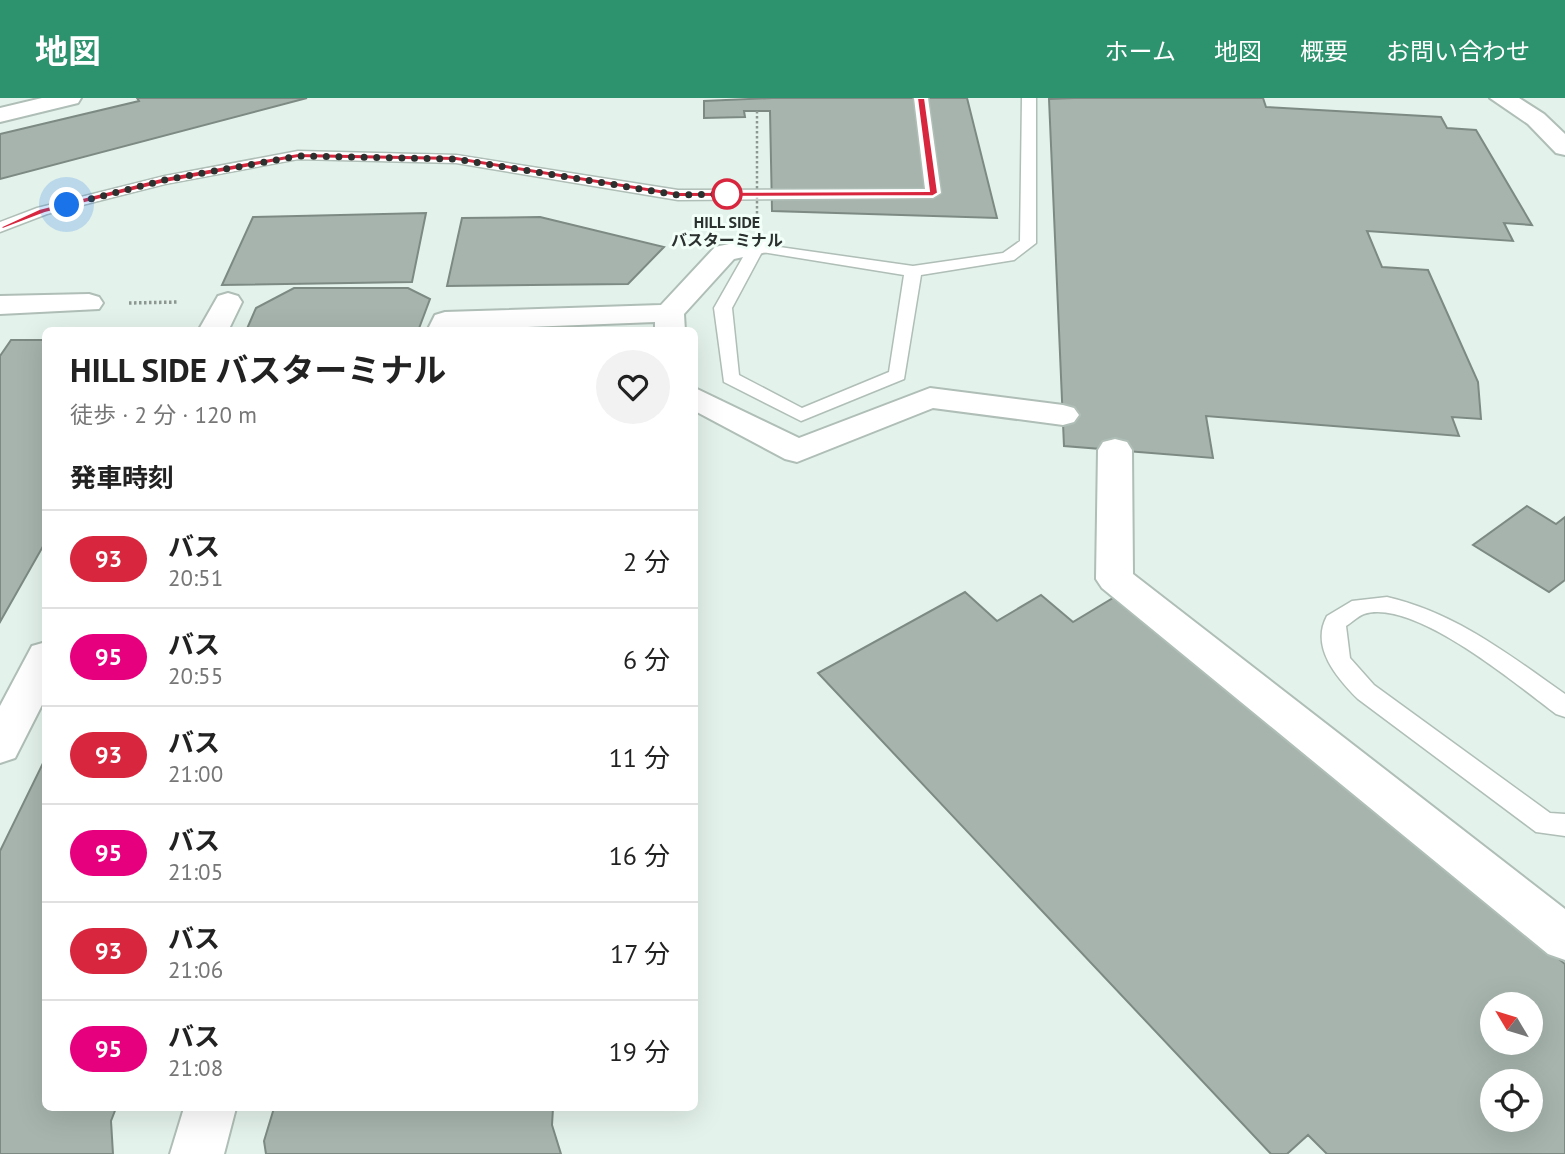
<!DOCTYPE html>
<html lang="ja">
<meta charset="utf-8">
<style>
body{margin:0;font-family:"PT Sans","Noto Sans JP",sans-serif;background:#f2f2f2;color:#222;height:100vh;display:flex;flex-direction:column;font-size:26px;white-space:nowrap}
*{box-sizing:border-box;margin:0}
p{font-size:23px;color:#767676}
.icon{flex:none;width:38px;height:38px;fill:none;stroke:currentColor;stroke-width:2;stroke-linecap:round;stroke-linejoin:round}
.map{position:relative;flex:1;overflow:hidden}
.sheet{position:absolute;left:42px;top:229px;width:656px;height:784px;display:flex;flex-direction:column;background:#fff;border-radius:10px;box-shadow:0 7px 28px #0002}
.sheet>*{flex:none}
.badge{padding:0 14px;border-radius:23px;font-size:24px;line-height:46px}
.needle{width:46px;rotate:308deg}
.buttons{position:absolute;left:1480px;top:894px;display:grid;gap:14px}
.buttons a{display:grid;place-items:center;width:63px;height:63px;border-radius:50%;background:#fff;box-shadow:0 7px 28px #0002;font-size:35px}
.you{position:absolute;width:35px;height:35px;margin:-18px;border:5px solid #fff;border-radius:50%;background:#1a73e8;box-shadow:0 0 0 10px #1a73e833}
.map>.badge{position:absolute;translate:-50% -50%;box-shadow:0 0 0 4px #fff}
h2{padding:0 28px;font-size:26px;line-height:63px}
.round{display:grid;place-items:center;flex:none;width:74px;height:74px;border-radius:37px;background:#f2f2f2}
.summary{display:flex;align-items:center;justify-content:space-between;height:119px;padding:0 28px}
h1{font-size:33px;font-weight:700;line-height:52px}
ul{padding:0;list-style:none}
li{display:flex;align-items:center;gap:21px;height:98px;padding:0 28px;border-top:2px solid #e0e0e0}
li div{flex:1}
li b{display:block;font-size:26px}
li em{font-style:normal}
li .badge{min-width:77px;font-weight:700;text-align:center}
header{display:flex;align-items:center;gap:42px;box-sizing:border-box;height:98px;padding:0 35px;background:#2d926e;color:#fff}
header strong{font-size:33px}
nav{display:flex;gap:38px;margin-inline-start:auto;font-size:24px}
.map>svg:first-child{display:block}
</style>
<header>
<strong>地図</strong>
<nav><a>ホーム</a><a>地図</a><a>概要</a><a>お問い合わせ</a></nav>
</header>
<div class="map">
<svg width="1565" height="1056" viewBox="0 0 1565 1056">
<rect width="100%" height="100%" fill="#e3f2eb"/>
<path fill="#a6b4ad" stroke="#7c8a83" stroke-width="2" fill-rule="evenodd" d="M137,0H307L0,81V36L139,3Z
M772,0H967L997,120L772,113L770,13H744L745,19L704,20V3Z
M1074,0H1263L1266,9L1441,19L1447,30L1476,32L1532,127L1504,125L1513,143L1367,133L1382,169L1428,172L1478,284L1481,321L1452,319L1459,338L1206,318L1213,360L1064,348L1049,1Z
M426,115L412,184L222,187L253,119Z
M540,119L664,149L628,186L447,188L462,120Z
M294,190H408L430,201L418,233H246L256,210Z
M11,242H46V443L0,524V258Z
M1527,408L1556,426L1565,419V482L1549,494L1473,447Z
M965,494L997,523L1041,497L1073,524L1113,500L1565,866V1056H1327L1308,1037L1287,1056H1271L818,575ZM1493,906H1531V945H1493ZM1493,984H1531V1022H1493Z
M46,659V1010H116L111,1023L113,1056H0V753Z
M274,1010H553L552,1027L561,1056H266L264,1043Z"/>
<g fill="none" stroke-linecap="round" stroke-linejoin="round">
<g stroke="#afbeb6" stroke-width="3">
<path id="lane" d="M914,0H928L941,95L933,100L678,102L456,65L298,61L165,86L47,116L0,134V124L37,110L165,78L298,53L456,57L678,92L925,91Z
M1022,0H1036V145L1014,162L921,177L904,281L801,323L724,284L714,210L751,145L913,168L1003,155L1020,143ZM762,154L904,177L889,274L802,310L739,277L732,210Z
M1387,499C1456,515 1508,556 1565,596V619L1556,616C1517,587 1414,500 1364,516C1358,518 1351,525 1346,528L1350,560L1374,587L1550,715L1565,716V738L1536,734L1358,601C1337,580 1310,549 1327,518L1352,503Z"/>
</g>
<g stroke="#afbeb6" stroke-width="4">
<path id="street" d="M42,0H81L78,5L0,24V10Z
M757,140L767,142L771,148L767,154L734,161L684,216L685,233H655V224L427,233L435,217L445,214L661,207L715,149Z
M228,195L238,198L242,204L228,233H198L218,198Z
M89,196L99,199L103,205L99,211L0,216V198Z
M695,290L799,340L930,290L1063,307L1074,310L1079,317L1074,324L1063,327L933,310L797,364L785,361L695,313Z
M1115,341L1127,344L1132,352L1133,476L1565,811V862L1548,856L1102,490L1096,481L1098,352L1103,344Z
M46,544V599L15,660L0,665V608L32,548Z
M184,1010H236L224,1056H170Z"/>
</g>
<g stroke="#afbeb6" stroke-width="4">
<path id="secondary" d="M1490,0H1519L1544,16L1565,36V57L1556,55L1528,26Z"/>
</g>
<path stroke="#8c9792" stroke-width="3.5" stroke-dasharray="2.5 2.5" stroke-linecap="butt" d="M129,205L179,204"/>
<use href="#lane" fill="#fff" fill-rule="evenodd"/>
<use href="#street" fill="#fff" fill-rule="evenodd"/>
<use href="#secondary" fill="#fff" fill-rule="evenodd"/>
<path stroke="#8c9792" stroke-width="2.5" stroke-dasharray="2.5 2.5" stroke-linecap="butt" d="M757,13V148"/>
</g>
<path fill="#d7263d" stroke="#fff" stroke-width="2" d="M917,0H925L938,95L933,98L678,99L456,63L298,60L165,85L45,115L3,131L0,129L39,111L165,79L298,55L456,58L678,94L929,93Z"/>
<g fill="none" stroke-linecap="round" stroke-linejoin="round">
<path stroke="#2b312e" stroke-width="7" stroke-dasharray="0 12.6" d="M67,107L165,82L298,58L456,61L678,97L727,96"/>
</g>
<circle fill="#fff" stroke="#d7263d" stroke-width="3.5" cx="727" cy="96" r="14"/>
<g text-anchor="middle" stroke-width="6" stroke-linejoin="round" paint-order="stroke">
<g font-size="16" font-weight="bold" fill="#2b312e" stroke="#f2fff9">
<text x="727" y="130">HILL SIDE<tspan x="727" dy="18">バスターミナル</tspan></text>
</g>
</g>
</svg>
<div class="buttons">
<a><svg class="needle" viewBox="-14 -14 28 28"><path d="M0-13l5 13h-10z" fill="#e53935"/><path d="M0 13l5-13h-10z" fill="#767676"/></svg></a>
<a><svg class="icon" aria-label="locate" viewBox="0 0 24 24"><circle cx="12" cy="12" r="6"/><path d="M12 2v4M12 18v4M2 12h4M18 12h4"/></svg></a>
</div>
<div class="you" style="left:67px;top:107px"></div>
<section class="sheet">
<div class="summary"><div><h1>HILL SIDE バスターミナル</h1><p>徒歩 · 2 分 · 120 m</p></div><a class="round"><svg class="icon" aria-label="heart" viewBox="0 0 24 24"><path d="M12 20l-8-8c-3-5 5-10 8-4 3-6 11-1 8 4z"/></svg></a></div>
<h2>発車時刻</h2>
<ul>
<li><span class="badge" style="background:#d7263d;color:#fff">93</span><div><b>バス</b><p>20:51</p></div><em>2 分</em></li>
<li><span class="badge" style="background:#e6007e;color:#fff">95</span><div><b>バス</b><p>20:55</p></div><em>6 分</em></li>
<li><span class="badge" style="background:#d7263d;color:#fff">93</span><div><b>バス</b><p>21:00</p></div><em>11 分</em></li>
<li><span class="badge" style="background:#e6007e;color:#fff">95</span><div><b>バス</b><p>21:05</p></div><em>16 分</em></li>
<li><span class="badge" style="background:#d7263d;color:#fff">93</span><div><b>バス</b><p>21:06</p></div><em>17 分</em></li>
<li><span class="badge" style="background:#e6007e;color:#fff">95</span><div><b>バス</b><p>21:08</p></div><em>19 分</em></li>
</ul>
</section>
</div>
